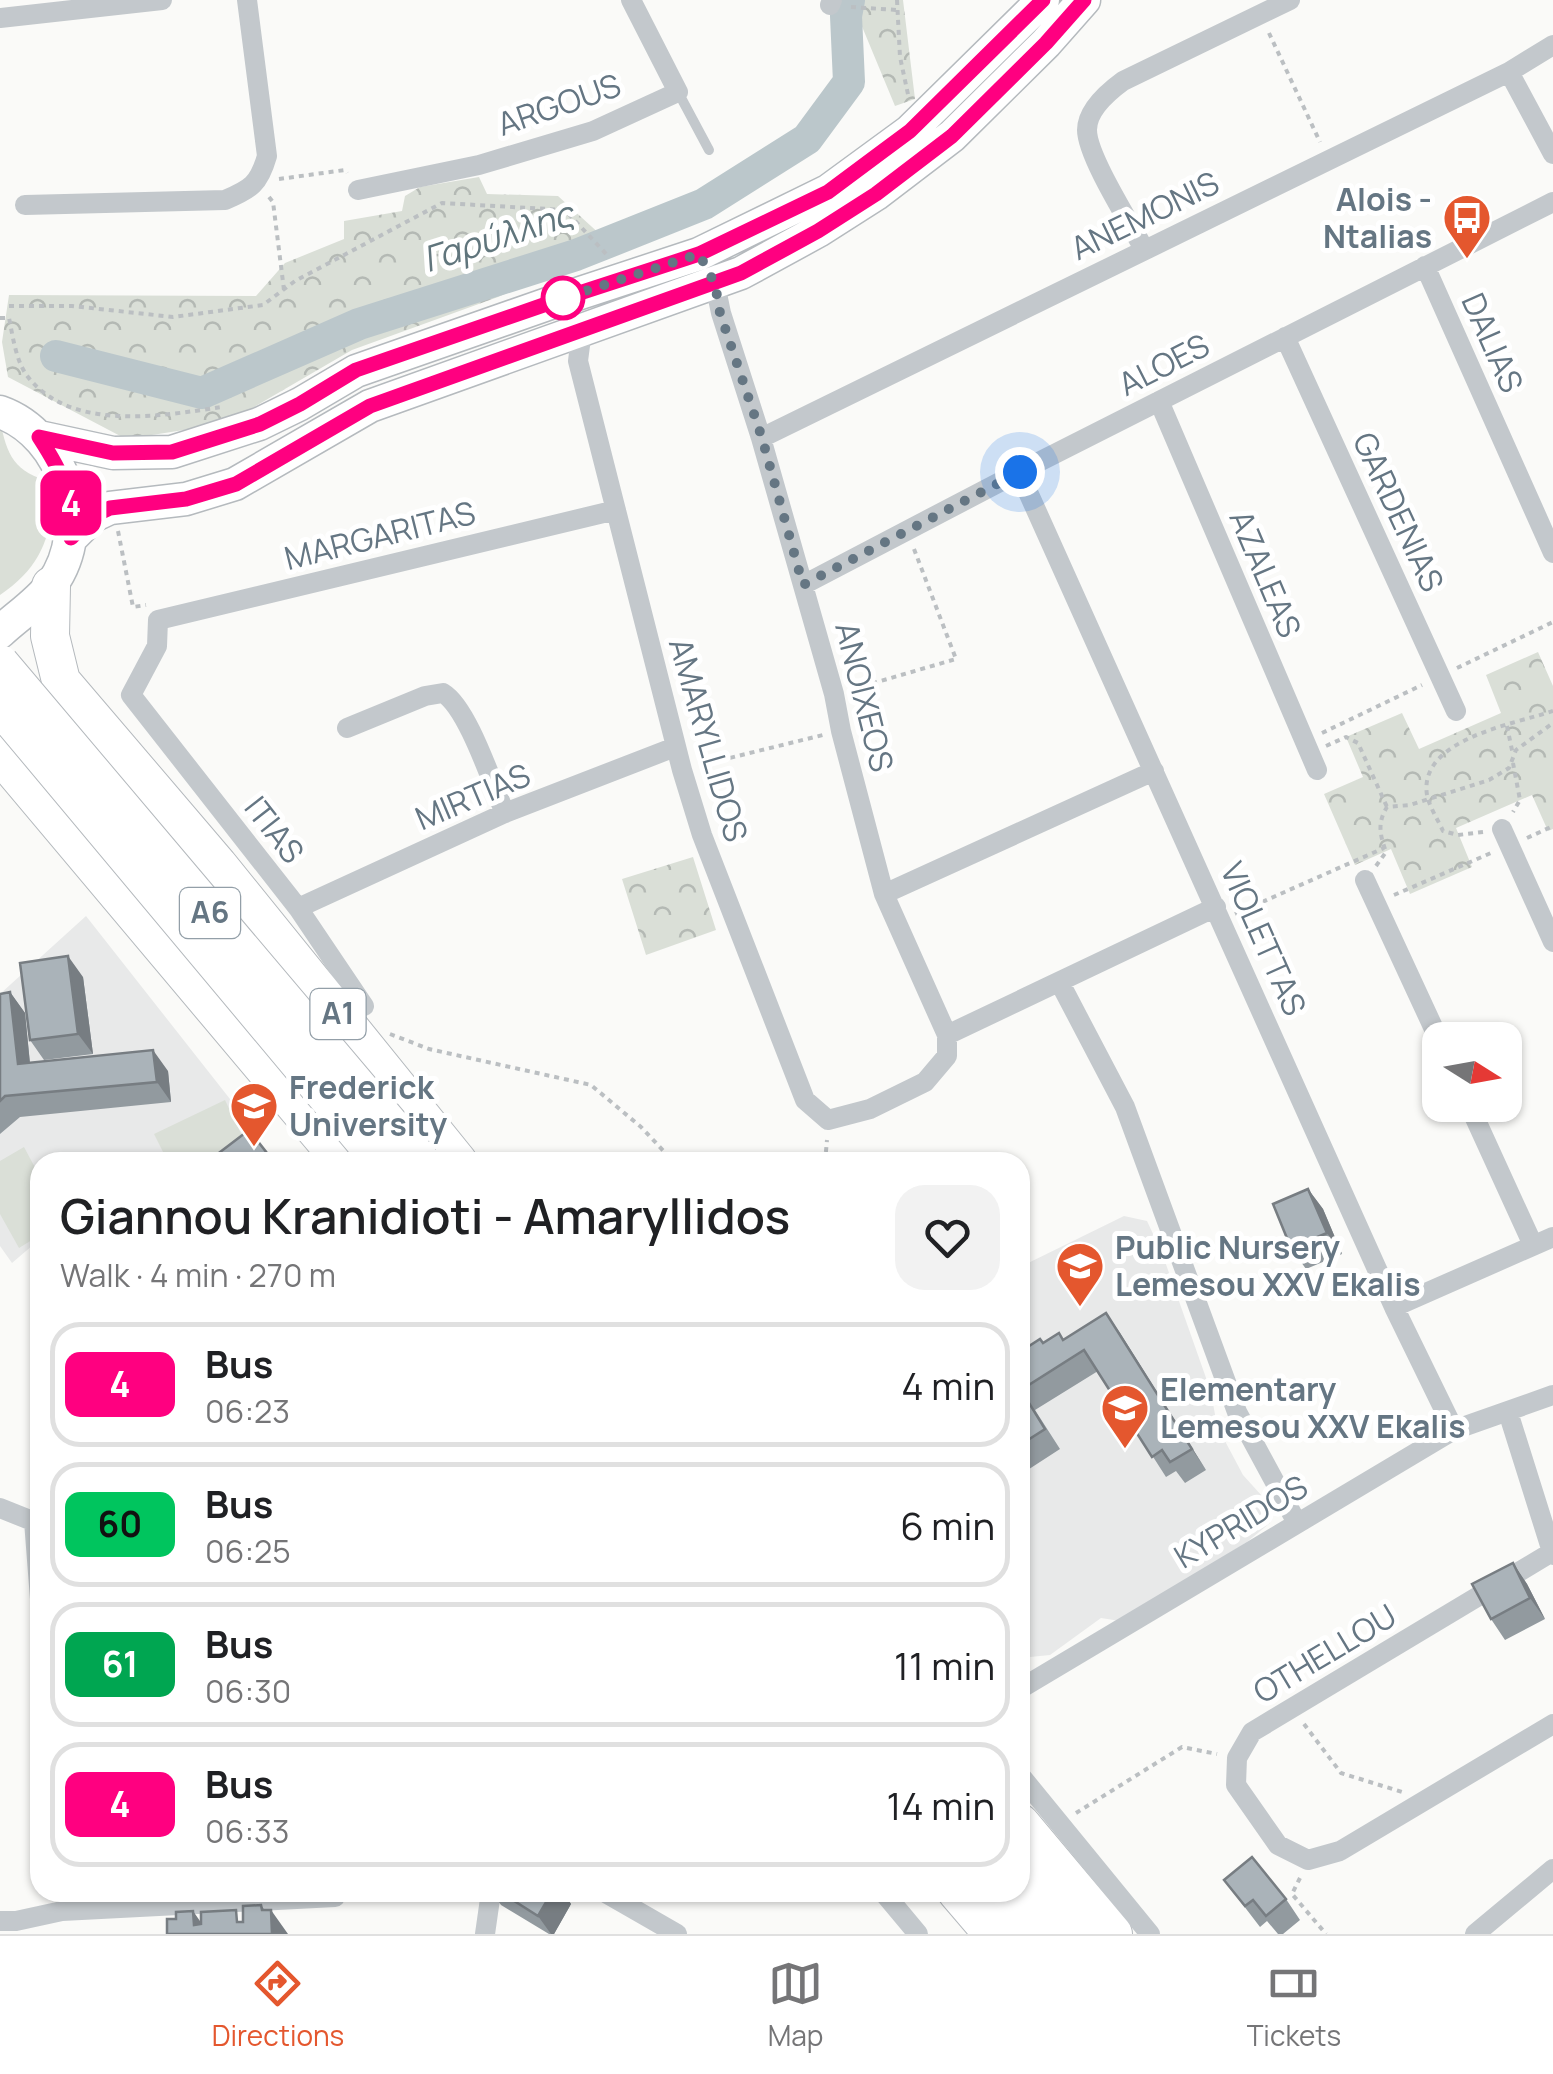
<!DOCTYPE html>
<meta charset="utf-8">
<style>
body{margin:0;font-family:Manrope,sans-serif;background:#f2f2f2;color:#202124;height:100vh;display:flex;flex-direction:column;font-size:38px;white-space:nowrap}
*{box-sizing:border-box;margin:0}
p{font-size:32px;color:#757577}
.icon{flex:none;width:55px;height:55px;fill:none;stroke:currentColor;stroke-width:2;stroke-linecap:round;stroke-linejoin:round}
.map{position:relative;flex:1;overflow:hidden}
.sheet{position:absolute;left:30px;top:1152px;width:1000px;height:750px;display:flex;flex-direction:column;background:#fff;border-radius:30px;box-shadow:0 2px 8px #0004}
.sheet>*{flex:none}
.badge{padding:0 20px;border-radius:15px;font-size:35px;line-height:65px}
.needle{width:65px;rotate:101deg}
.fabs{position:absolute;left:1422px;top:1022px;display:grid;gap:20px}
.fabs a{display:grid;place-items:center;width:100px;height:100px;border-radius:20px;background:#fff;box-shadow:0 2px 8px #0004;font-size:50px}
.you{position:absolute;width:50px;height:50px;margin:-25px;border:8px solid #fff;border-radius:50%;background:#1a73e8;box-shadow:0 0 0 15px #1a73e833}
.map>.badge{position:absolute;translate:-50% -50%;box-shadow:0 0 0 5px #fff}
.round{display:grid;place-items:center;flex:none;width:105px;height:105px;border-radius:30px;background:#f2f2f2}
.head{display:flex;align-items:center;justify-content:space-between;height:170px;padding:0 30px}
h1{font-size:48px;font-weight:600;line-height:75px}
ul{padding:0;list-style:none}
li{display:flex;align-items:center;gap:30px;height:125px;margin:0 20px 15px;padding:0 10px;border:5px solid #e0e0e0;border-radius:30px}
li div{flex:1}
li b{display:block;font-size:38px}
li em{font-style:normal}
li .badge{min-width:110px;font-weight:700;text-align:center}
.dock{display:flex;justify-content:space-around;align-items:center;height:140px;border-top:2px solid #e0e0e0;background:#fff;font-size:28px;color:#757577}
.dock a{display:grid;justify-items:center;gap:5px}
.dock .active{color:#e4572e}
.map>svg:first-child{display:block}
</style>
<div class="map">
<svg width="1553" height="1934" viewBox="0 0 1553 1934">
<defs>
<pattern id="park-crowns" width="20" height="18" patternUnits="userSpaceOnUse" patternTransform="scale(2.5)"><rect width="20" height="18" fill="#dadfd7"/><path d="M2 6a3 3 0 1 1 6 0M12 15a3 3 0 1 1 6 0" fill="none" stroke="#b4b9b4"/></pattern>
</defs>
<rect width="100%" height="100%" fill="#fafaf8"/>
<path fill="#e8e9e9" d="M86,916L252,1127L210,1162H40V1239L12,1263L0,1246V994Z
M1124,1216L1147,1221L1162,1253L1211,1392L1217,1426L1243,1475L1262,1496L1270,1523L1247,1542L1120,1621L1101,1618L1050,1655L1020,1658V1267Z"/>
<path fill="#dadfd7" d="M0,420C7,456 14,472 52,482C54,532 43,566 0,595Z
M225,1100L245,1142L203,1162H168L154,1134Z
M24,1147L40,1177V1235L19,1248L0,1214V1161Z"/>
<path fill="url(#park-crowns)" d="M851,0H903L915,99L895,106Z
M479,177L487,194L558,196L614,247L498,297L352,350L237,417L184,430L126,439L8,377L2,342L9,295L256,296L285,263L344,239V221L402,211L405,196L420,187Z
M1538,652L1553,686V829L1548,831L1532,795L1456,828L1472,867L1410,894L1391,849L1355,865L1324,794L1363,777L1346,737L1402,713L1419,749L1501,713L1486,675Z
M693,857L716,930L646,955L622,879Z"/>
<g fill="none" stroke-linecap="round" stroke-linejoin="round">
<path stroke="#bbc7cb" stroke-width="32" d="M56,356L202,393L359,324L576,255L704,204L807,139L849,82L846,16L849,0"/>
<g stroke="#b5babe" stroke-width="35">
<path id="primary" d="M0,412C65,435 93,527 52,584C39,602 16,617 0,632
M39,437L113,453L172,452L259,424L300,404L356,371L559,300L699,254L828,191L910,131L1043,0
M71,538L93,516L110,508L186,499L235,484L370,406L741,273L818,231L876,194L952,136L1046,43L1084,0"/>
</g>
<g stroke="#b4b9bd" stroke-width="40">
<path id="highway" d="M51,586L50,636L61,681L218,865L458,1162
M0,754L343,1162
M1020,1823L1113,1934
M1020,1874L1070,1934
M957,1892L993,1934
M994,1892L1029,1934"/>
</g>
<path stroke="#bbbfc2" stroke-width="4" stroke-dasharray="5 5" stroke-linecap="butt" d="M897,0L900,57L909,99
M851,7L897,10
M1269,33L1320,142
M279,179L345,170L347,173
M269,197L273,202L284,290
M9,306H72L173,317L263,305L295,281L442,203L565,210L609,257
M0,318H9C13,337 16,362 28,377C71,432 162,416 221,407
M118,531L133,607L146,605
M1457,668L1553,622
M853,689L956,659L914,549
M1507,726L1513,755
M1322,733L1422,685
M1326,746L1346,737L1358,743L1387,807
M1513,763L1520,800L1513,812
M701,765L823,735
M1483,832L1458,835L1443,831C1438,820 1429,806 1427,795C1418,739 1515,724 1553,711
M1527,838L1553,826
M1376,866L1386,852C1380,835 1377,823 1387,807L1410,805L1489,780L1509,768L1516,750L1553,723
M1394,895L1491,853
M1235,914L1384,848
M390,1034L429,1049L591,1085L641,1127L673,1161
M825,1162L827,1140
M1304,1724L1341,1773L1402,1792
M1076,1813L1182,1747L1217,1754
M1300,1878L1292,1894L1326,1934"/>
<path stroke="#c3c8cc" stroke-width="10" d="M678,92L709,150"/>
<path stroke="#c3c8cc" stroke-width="20" d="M830,5L832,0
M0,18L162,0
M1509,72L1553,154
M358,190L479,165L593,131L678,92L631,0
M25,205L225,200C251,189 259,184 267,156L247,0
M1144,249C1130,223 1087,156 1087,130C1087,110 1108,92 1123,81L1290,0
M1425,266L1553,553
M709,273L715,284L721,313L761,438L834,694L841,731L884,894L947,1035
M582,330L578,361L682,770L702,835L805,1100L828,1120L870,1109L925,1082L947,1056V1035L1216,907
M1285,337L1456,711
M1159,401L1317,770
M761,438L1509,72L1553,45
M1019,472L1394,1307L1454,1430
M803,585L1019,472L1553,202
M347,728L425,696L443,693C468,708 492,784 505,813
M1502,829L1553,942
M1365,880L1440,1042
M884,894L1154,771
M298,908L505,813L675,747
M1060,983L1125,1107L1237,1412L1297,1523
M364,1006L298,908L131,695L157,646L158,620L616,510
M1469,1105L1533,1245
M1394,1307L1553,1237
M1508,1412L1553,1555
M0,1508L40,1524
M34,1521L40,1599
M1552,1552L1252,1732L1237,1758L1236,1785L1278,1845L1308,1860L1340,1851L1553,1724
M1020,1689L1454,1430L1553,1395
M1020,1775L1150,1934
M604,1892L677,1934
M883,1892L918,1934
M0,1921H16L62,1911L335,1897
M485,1934L491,1892
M1475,1934L1553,1869"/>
<use href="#primary" stroke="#fff" stroke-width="32"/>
<use href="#highway" stroke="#fff" stroke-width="38"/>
<g stroke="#b4b9bd" stroke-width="40" stroke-linecap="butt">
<path id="highway-bridge" d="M0,664L421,1162
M0,705L382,1162"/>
</g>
<use href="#highway-bridge" stroke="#fff" stroke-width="38"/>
</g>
<path fill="#929a9f" d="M83,977L93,1054L44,1060L30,1040Z
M10,992L25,1013L30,1063L168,1071L171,1102L20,1117L0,1134V994Z
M1308,1189L1323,1209L1342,1254L1306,1269L1291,1248Z
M1106,1313L1206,1470L1185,1483L1176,1471L1166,1477L1098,1371L1035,1410L1060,1449L1023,1473L1020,1468V1352L1043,1343L1064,1340Z
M1513,1563L1527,1584L1545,1619L1505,1640L1491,1619Z
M1224,1880L1286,1899L1300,1920L1283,1934H1278L1267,1921L1260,1927Z
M492,1892H563L571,1904L554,1934H549L501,1905Z"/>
<path fill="#777d82" d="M68,956L83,977L93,1054L78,1034Z
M10,992L25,1013L32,1085L18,1064Z
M153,1050L168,1071L171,1102L157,1082Z
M1308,1189L1323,1209L1342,1254L1327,1233Z
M1106,1313L1120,1333L1206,1470L1192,1449Z
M1513,1563L1527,1584L1545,1619L1530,1598Z
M552,1892H563L571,1904L554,1934H551L538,1916Z
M261,1905L272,1921L271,1910L288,1934H272L262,1910Z
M193,1911L209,1934L194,1925Z"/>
<path fill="#aab3b9" stroke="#777d82" stroke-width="2.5" d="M68,956L78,1034L30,1040L20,963Z
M10,992L18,1064L153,1050L157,1082L5,1096L0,1101V994Z
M249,1130L274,1162H207Z
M1308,1189L1327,1233L1291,1248L1273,1204Z
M1106,1313L1192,1449L1170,1462L1162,1450L1152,1457L1084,1350L1021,1390L1045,1429L1020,1445V1352L1040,1339L1043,1343L1059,1333L1063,1340Z
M1513,1563L1530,1598L1491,1619L1472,1584Z
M1252,1857L1286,1899L1266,1916L1253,1900L1245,1906L1224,1880Z
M500,1892H552L538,1916Z
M261,1905L262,1910H271L272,1934H167V1919H176V1912L193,1911L194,1925L201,1924V1912L236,1910L237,1922H243V1906Z"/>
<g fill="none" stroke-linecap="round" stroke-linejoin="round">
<g stroke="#fff" stroke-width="22">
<path id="line" d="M1043,0L910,131L883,151L828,192L699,254L558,300L356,370L300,404L260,424L172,452L113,453L39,437C65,477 70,490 71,538L93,516L110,508L186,499L236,484L370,406L741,273L818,231L876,194L952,136L1046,43L1084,0"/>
</g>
<use href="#line" stroke="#ff0080" stroke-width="15"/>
<path stroke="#657683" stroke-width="10" stroke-dasharray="0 18" d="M563,298L558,300L699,254L715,284L720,313L762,438L803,585L1020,472"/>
</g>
<defs>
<g id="bus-pin" transform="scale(2.5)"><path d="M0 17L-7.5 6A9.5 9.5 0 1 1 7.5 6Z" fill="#e4572e" stroke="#fff"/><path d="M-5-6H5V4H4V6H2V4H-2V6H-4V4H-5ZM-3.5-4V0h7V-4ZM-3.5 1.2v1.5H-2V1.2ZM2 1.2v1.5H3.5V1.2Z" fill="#fff"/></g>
<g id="university-pin" transform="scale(2.5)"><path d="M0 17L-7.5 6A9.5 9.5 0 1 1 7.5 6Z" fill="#e4572e" stroke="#fff"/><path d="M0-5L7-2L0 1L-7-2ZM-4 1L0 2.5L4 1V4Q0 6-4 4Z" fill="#fff"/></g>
<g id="school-pin" transform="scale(2.5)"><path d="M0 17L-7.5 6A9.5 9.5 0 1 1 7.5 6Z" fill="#e4572e" stroke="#fff"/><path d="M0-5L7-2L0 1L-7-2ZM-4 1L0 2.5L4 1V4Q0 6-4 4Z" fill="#fff"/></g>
</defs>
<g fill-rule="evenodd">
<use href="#bus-pin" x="1467" y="218"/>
<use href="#university-pin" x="254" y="1106"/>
<use href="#school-pin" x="1080" y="1266"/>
<use href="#school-pin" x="1125" y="1408"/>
</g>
<circle fill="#fff" stroke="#ff0080" stroke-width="5" cx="563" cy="298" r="20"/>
<g text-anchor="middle" stroke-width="10" stroke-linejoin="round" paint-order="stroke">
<g fill="#fff" stroke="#939fa8" stroke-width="2.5">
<rect x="180" y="888" width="60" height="50" rx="8"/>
<rect x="310.5" y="989" width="55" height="50" rx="8"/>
</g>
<g font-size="30" font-weight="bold" fill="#657683">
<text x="210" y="923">A6</text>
<text x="338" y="1024">A1</text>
</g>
<g font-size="32" fill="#657683" stroke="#fff">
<text transform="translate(559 105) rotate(-19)" y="11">ARGOUS</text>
<text transform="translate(1145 216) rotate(-26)" y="11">ANEMONIS</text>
<text transform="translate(1492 343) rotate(66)" y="11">DALIAS</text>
<text transform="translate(1164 365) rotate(-27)" y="11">ALOES</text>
<text transform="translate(1398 512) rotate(65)" y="11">GARDENIAS</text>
<text transform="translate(380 536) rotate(-14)" y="11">MARGARITAS</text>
<text transform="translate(1265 574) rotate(67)" y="11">AZALEAS</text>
<text transform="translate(864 697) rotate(76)" y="11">ANOIXEOS</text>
<text transform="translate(708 740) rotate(74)" y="11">AMARYLLIDOS</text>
<text transform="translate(473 797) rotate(-23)" y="11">MIRTIAS</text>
<text transform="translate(274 830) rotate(52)" y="11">ITIAS</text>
<text transform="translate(1263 939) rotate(66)" y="11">VIOLETTAS</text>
<text transform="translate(1241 1522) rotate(-31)" y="11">KYPRIDOS</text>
<text transform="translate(1325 1654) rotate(-31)" y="11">OTHELLOU</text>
</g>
<g font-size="32" font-weight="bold" fill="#657683" stroke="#fff" text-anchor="start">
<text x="1432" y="211" text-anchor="end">Alois -<tspan x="1432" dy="37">Ntalias</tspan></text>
<text x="289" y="1099">Frederick<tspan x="289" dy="37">University</tspan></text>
<text x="1115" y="1259">Public Nursery<tspan x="1115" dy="37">Lemesou XXV Ekalis</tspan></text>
<text x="1160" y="1401">Elementary<tspan x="1160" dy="37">Lemesou XXV Ekalis</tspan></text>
</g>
<g font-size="35" font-style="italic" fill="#60757c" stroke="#fff">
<text transform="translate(498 237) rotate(-18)" y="12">Γαρύλλης</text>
</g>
</g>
</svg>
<div class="fabs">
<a><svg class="needle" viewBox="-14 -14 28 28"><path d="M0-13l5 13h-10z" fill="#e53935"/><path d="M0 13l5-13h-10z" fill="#757577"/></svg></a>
</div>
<div class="you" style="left:1020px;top:472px"></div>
<b class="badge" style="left:71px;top:503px;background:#ff0080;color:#fff">4</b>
<section class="sheet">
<div class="head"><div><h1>Giannou Kranidioti - Amaryllidos</h1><p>Walk · 4 min · 270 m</p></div><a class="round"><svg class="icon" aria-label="heart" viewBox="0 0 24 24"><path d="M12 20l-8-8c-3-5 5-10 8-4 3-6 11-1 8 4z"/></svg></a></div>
<ul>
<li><span class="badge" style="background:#ff0080;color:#fff">4</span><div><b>Bus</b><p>06:23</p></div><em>4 min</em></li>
<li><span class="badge" style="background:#00c55e;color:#111">60</span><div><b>Bus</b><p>06:25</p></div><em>6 min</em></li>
<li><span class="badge" style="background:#00a651;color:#fff">61</span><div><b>Bus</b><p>06:30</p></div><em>11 min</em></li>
<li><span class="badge" style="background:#ff0080;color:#fff">4</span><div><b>Bus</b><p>06:33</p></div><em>14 min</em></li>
</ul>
</section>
</div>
<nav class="dock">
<a class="active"><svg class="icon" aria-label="directions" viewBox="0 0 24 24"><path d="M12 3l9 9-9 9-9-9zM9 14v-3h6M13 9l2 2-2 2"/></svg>Directions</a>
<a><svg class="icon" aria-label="map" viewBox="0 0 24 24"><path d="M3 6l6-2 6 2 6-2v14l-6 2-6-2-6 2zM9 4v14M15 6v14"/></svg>Map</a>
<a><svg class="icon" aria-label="tickets" viewBox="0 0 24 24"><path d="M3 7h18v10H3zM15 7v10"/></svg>Tickets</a>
</nav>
